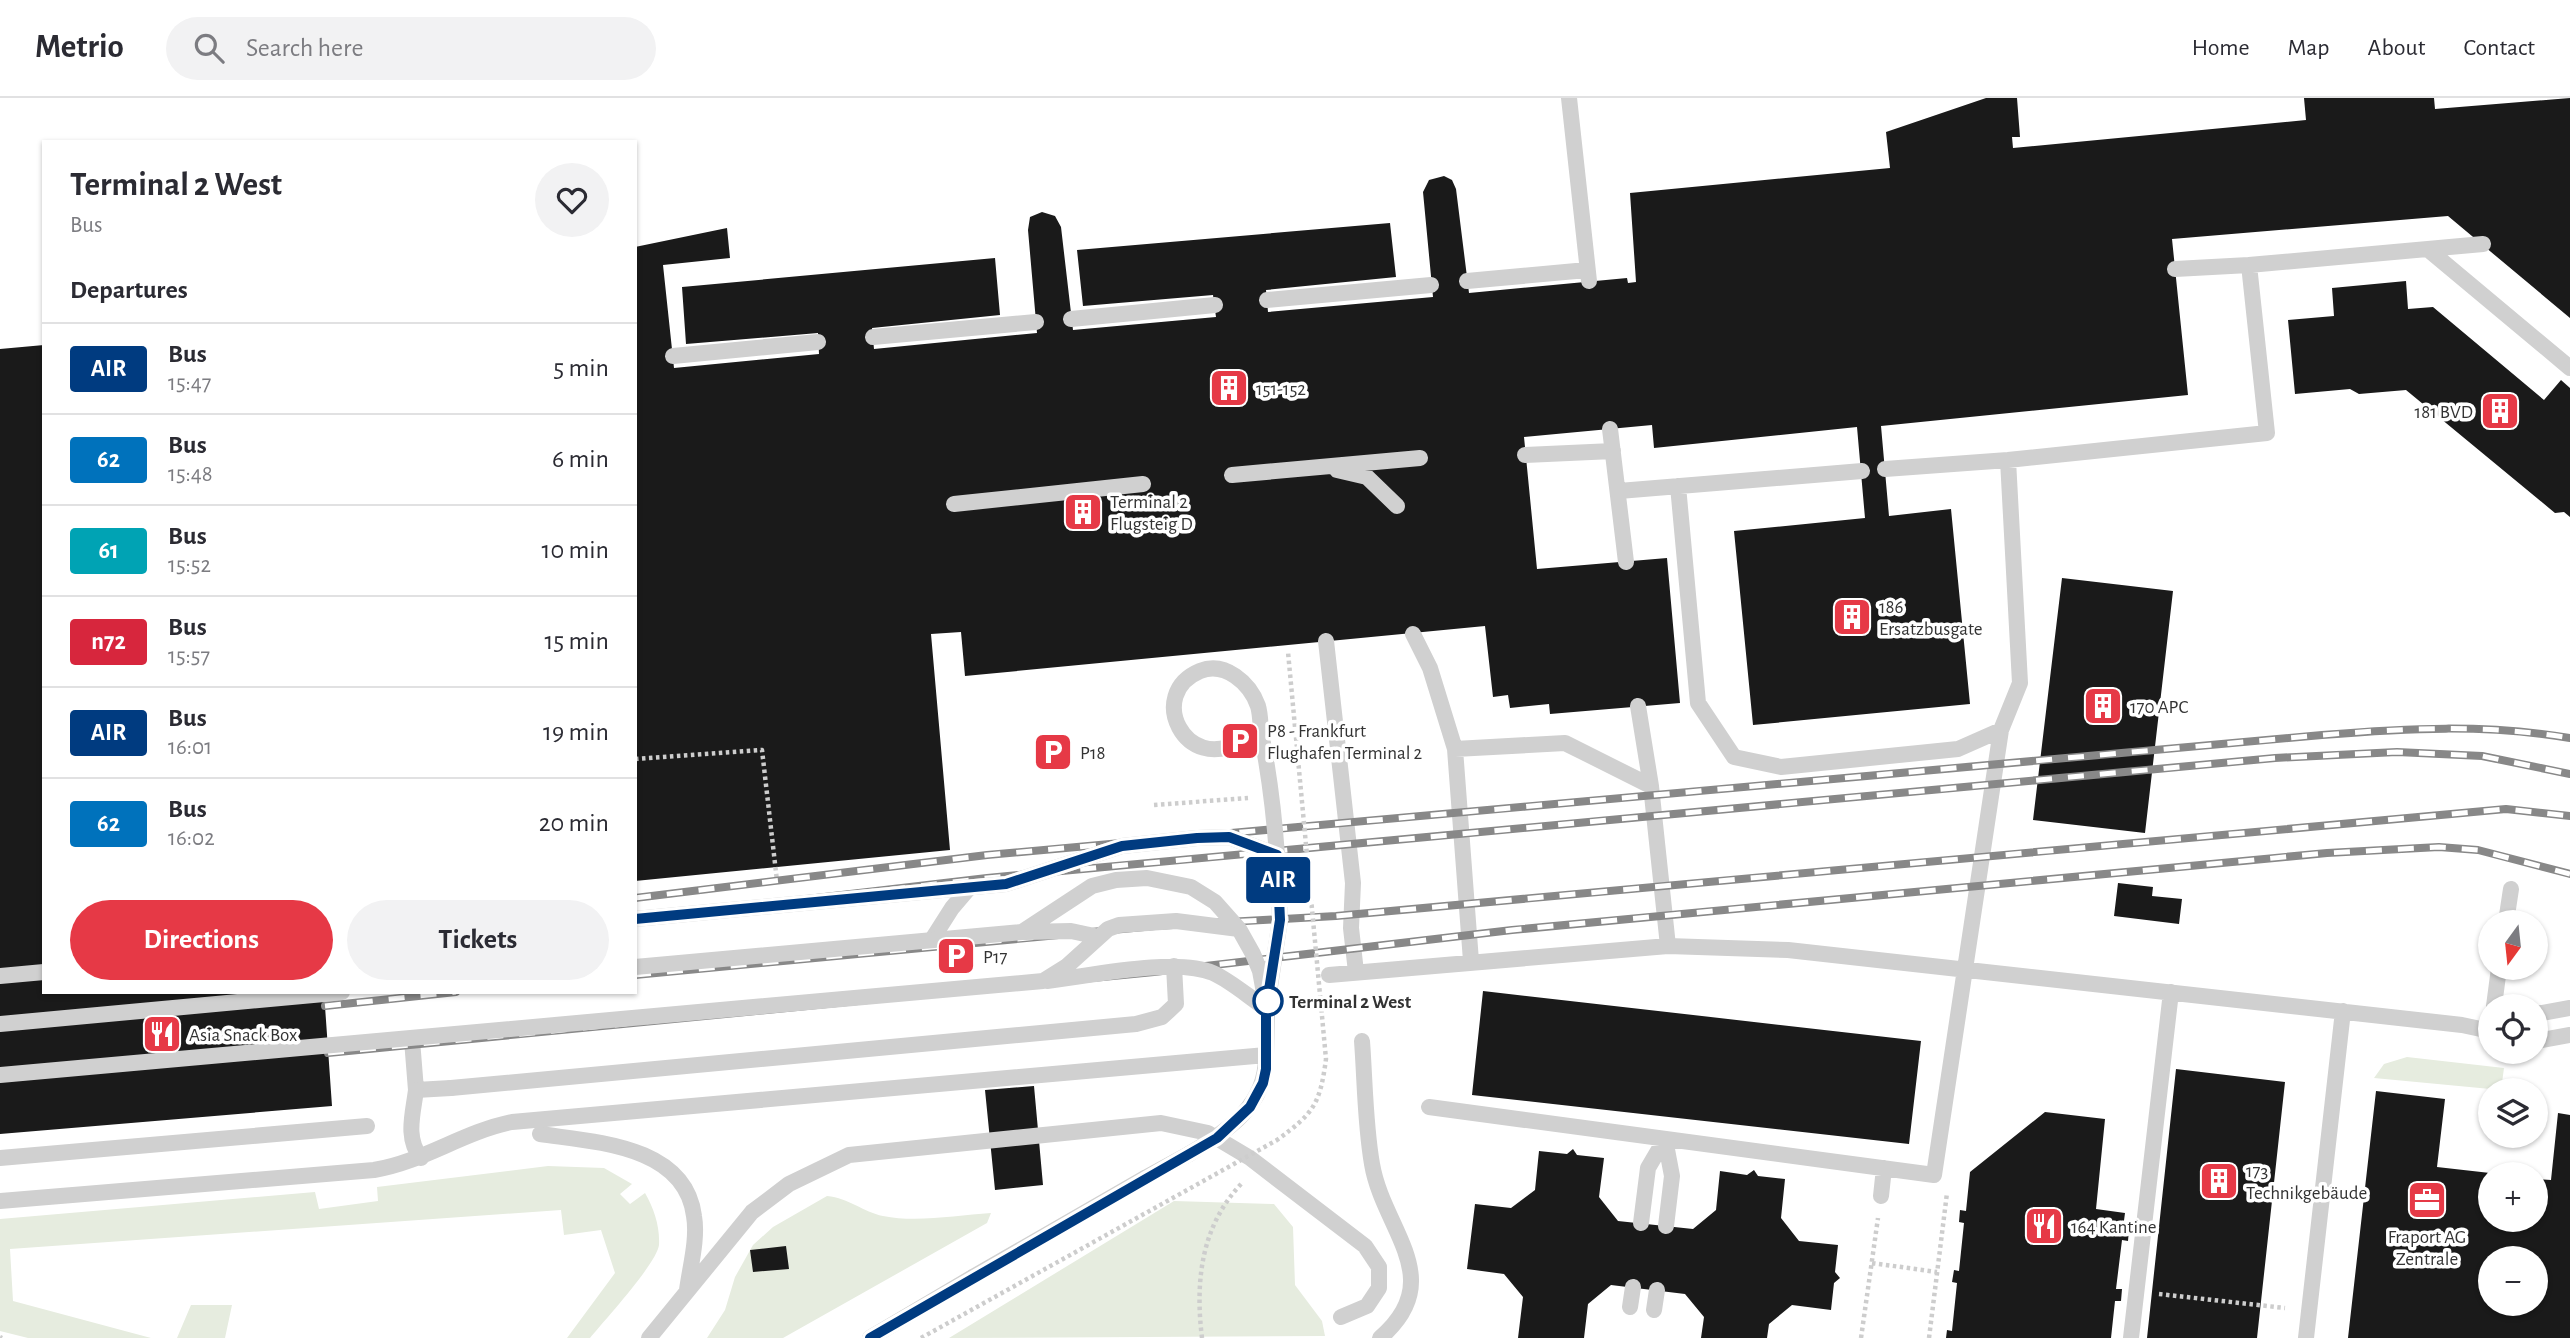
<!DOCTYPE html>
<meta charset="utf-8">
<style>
body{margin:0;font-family:"Alegreya Sans",sans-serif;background:#f2f2f3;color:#2b2b33;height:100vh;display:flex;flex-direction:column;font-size:26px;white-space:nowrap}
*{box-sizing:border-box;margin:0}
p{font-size:23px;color:#7c7c81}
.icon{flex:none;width:38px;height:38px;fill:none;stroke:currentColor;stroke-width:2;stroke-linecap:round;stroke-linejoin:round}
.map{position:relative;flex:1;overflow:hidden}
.sheet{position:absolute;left:42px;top:42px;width:595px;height:854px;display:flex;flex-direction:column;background:#fff;border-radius:0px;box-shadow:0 2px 5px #0004}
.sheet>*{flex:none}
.badge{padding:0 14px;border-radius:5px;font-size:24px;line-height:46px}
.needle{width:46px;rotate:195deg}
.controls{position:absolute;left:2478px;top:812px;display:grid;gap:14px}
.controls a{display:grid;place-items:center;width:70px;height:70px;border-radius:50%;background:#fff;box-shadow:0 2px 5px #0004;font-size:35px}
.map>.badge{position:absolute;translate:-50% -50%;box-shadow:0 0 0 4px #fff}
h2{padding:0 28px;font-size:26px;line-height:63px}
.round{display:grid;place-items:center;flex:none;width:74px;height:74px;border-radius:37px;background:#f2f2f3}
.overview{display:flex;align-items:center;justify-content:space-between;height:119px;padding:0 28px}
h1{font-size:33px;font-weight:600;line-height:52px}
.action{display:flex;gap:14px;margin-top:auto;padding:14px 28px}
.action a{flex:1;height:80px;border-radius:42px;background:#e63946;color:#fff;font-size:28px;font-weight:600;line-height:80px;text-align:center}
.action a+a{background:#f2f2f3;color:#2b2b33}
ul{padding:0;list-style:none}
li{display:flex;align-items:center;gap:21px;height:91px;padding:0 28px;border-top:2px solid #e1e1e2}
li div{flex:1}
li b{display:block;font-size:26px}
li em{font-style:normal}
li .badge{min-width:77px;font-weight:700;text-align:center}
header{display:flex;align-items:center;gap:42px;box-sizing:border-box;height:98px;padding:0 35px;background:#fff;border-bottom:2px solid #e1e1e2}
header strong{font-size:33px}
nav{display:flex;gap:38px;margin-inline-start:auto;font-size:24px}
.search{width:490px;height:63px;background:#f2f2f3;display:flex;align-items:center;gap:18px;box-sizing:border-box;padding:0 24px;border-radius:38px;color:#7c7c81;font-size:26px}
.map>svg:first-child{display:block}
</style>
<header>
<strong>Metrio</strong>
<div class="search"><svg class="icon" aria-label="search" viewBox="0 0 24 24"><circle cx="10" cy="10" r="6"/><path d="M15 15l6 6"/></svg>Search here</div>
<nav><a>Home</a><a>Map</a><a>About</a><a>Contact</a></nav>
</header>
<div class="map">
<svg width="2570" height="1240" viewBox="0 0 2570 1240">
<rect width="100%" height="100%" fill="#fff"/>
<path fill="#e6ecdf" d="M2407,959L2504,970L2501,992L2374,980L2384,966Z
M548,1068L604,1070L632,1086L620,1096L630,1106L645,1095C654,1111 660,1128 659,1147C657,1165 604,1223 590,1240H567L615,1175L601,1132L564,1137L561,1112L10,1151L13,1203L151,1240H28L0,1233V1121L315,1094L319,1111L378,1103L377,1089Z
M827,1098C849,1100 863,1114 883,1118C917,1125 957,1117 991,1115L987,1125L783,1240H707L725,1212L735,1179L753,1147L773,1129Z
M1174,1103L1274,1106L1293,1129L1295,1187L1322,1223L1325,1238L949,1240Z
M191,1207H232L225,1240H177Z"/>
<path fill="#1a1a1a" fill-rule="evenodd" d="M1986,0H2017L2020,39H2012L2013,50L2306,22L2304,0H2434L2435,11L2570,0V220L2448,118L2172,141L2188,297L1881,328L1889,418L1951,411L1970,606L1753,627L1734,433L1865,420L1857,329L1654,350L1652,327L1524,339L1537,471L1667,460L1680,605L1550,616L1549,606L1510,610L1508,597L1493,599L1485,528L965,578L961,534L931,536L950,752L635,783V149L727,130L730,160L663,167L674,270L819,256L818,235L686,246L682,189L995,160L1000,217L872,230L874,251L1037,235L1028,132L1030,119L1042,114L1055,118L1061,129L1073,232L1216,219L1213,197L1083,208L1077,152L1390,125L1396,179L1266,192L1268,214L1433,199L1423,94L1429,82L1444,78L1452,82L1456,91L1469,195L1627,180L1628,185L1636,184L1630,95L1890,70L1886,34Z
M2406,183L2408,211L2433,209L2544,302L2561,282L2570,290V419L2564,414L2555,415L2406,292L2359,296L2350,291L2295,296L2288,222L2334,218L2332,190Z
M44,247V894H324L332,1008L0,1036V251Z
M2062,480L2173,493L2145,735L2033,722Z
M2118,785L2153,789L2152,798L2182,801L2179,826L2114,818Z
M1483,893L1921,943L1909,1046L1472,997Z
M2176,971L2285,984L2257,1240H2147Z
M1034,988L1043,1087L995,1092L985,992Z
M2376,993L2445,1001L2437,1069L2490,1075V1122H2536V1081L2551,1082L2558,1015L2570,1017V1240H2348ZM2490,1160H2536V1206H2490Z
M2045,1014L2105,1021L2096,1111L2125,1115L2123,1130L2129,1131L2128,1143L2122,1142L2116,1191H2122L2121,1203H2115L2111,1240H1946L1947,1232L1952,1233L1957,1185L1952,1184L1954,1172L1959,1173L1964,1125L1959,1124L1960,1112L1966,1113L1970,1074Z
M1573,1051L1577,1057L1604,1060L1599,1099L1618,1123L1693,1131L1716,1112L1720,1073L1747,1077L1754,1072L1758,1078L1785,1081L1781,1120L1799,1143L1838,1147L1835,1174L1840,1180L1834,1185L1831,1212L1792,1207L1769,1226L1767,1240H1701L1704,1219L1685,1196L1611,1187L1588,1206L1584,1240H1518L1523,1199L1504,1176L1467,1171L1475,1106L1511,1110L1535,1092L1539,1053L1567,1056Z
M786,1148L789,1171L753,1174L750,1152Z"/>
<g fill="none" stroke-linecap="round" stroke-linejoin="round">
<path stroke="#cdcdcd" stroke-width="4.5" stroke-dasharray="3.5 3.5" stroke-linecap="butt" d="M635,661L762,652L777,783
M1154,707L1248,700
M1872,1165L1937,1174
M2159,1196L2285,1210
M0,1239L2,1240
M1202,1240C1195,1183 1201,1127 1243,1084
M1861,1240L1878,1120
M1929,1240L1947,1095"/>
<path stroke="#d0d0d0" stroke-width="16" d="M1569,0L1589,183
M2430,153L2570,270
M2249,167L2483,146
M1467,183L1587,172
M1267,202L1431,187
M1071,221L1215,207
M873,239L1036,224
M673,258L818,244
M1610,331L1626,464
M1525,357L1613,353
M1885,371L2008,362L2267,335L2249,167L2175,171
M1337,372L1367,379L1397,408
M1232,377L1420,360
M1678,388L1698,605L1734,659L1781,669L1958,651L2001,632L2020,585L2008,362
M1619,393L1862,373
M954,406L1143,386
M1413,536L1430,570L1455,651L1471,863
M1326,543L1353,785L1351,830L1356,874
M1638,608L1651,688L1668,848
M1455,651L1565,645L1651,688
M1277,757L1280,822
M2506,824L2511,791
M931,843L952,810L969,790
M1329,877L1668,848L1788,852L2462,927L2490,933
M0,878L44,874
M324,896L342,894
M2494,908L2499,870
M2536,916L2570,910
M412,942L416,992L451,990
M1362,943C1365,983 1365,1026 1372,1066C1383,1132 1449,1181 1380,1240
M2536,943L2570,937
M1266,957L1267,911
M1429,1009L1934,1077L2001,632
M540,1036C594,1044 685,1047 694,1118C698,1141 690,1169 687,1192
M1665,1041L1672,1078L1666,1128
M0,1060L367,1028
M1145,1080L1189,1056
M1881,1098L1884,1070
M1641,1125L1648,1070L1665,1041
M1630,1209L1633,1189
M1654,1212L1657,1192
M649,1240L752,1114L789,1086L849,1057L1161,1025L1208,1035L1250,1060L1365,1148L1379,1169V1190L1367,1208L1341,1219
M870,1240L973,1179
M2131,1240L2171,894
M2306,1240L2343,913"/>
<g stroke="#888" stroke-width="8">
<path id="rail" d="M635,800L987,757L2322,637C2406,630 2486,626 2570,640
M635,821L987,780L2275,660L2397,654L2482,658L2570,676
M635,877L1155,828L1336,818L2506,711L2570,718
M325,908L456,894
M328,955L1154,874L1512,832L2327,755L2439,749L2478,752L2570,776"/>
</g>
<use href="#rail" stroke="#fff" stroke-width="5" stroke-dasharray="16" stroke-linecap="butt"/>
<path stroke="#cdcdcd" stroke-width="4.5" stroke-dasharray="3.5 3.5" stroke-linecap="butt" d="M921,1240L1277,1042C1314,1015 1320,1006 1326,961L1288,554"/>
<path stroke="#d0d0d0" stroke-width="16" d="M635,821L1006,786L1122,748L1197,740L1229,739L1277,757C1274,715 1270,681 1262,640C1260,630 1261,618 1258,608C1250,585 1225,563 1200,573C1145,596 1186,677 1240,643
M1025,834L1071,833L1099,839
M635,869L1022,834L1092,788L1116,782L1147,780L1191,789L1215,804L1239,831L1253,856L1260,873L1267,911
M1047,883C1089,878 1176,859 1213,875C1231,883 1250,900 1267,911
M1269,895L1280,822
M0,926L324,896
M0,977L1043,883L1067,868L1108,831L1119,827L1176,823L1239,831
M451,990L1136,926L1162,919L1176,906L1174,868
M416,992C413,1016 405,1040 421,1060
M0,1103L374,1072C423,1064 463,1034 512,1024L1266,957C1267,1007 1228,1033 1189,1056
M973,1179L1145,1080"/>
</g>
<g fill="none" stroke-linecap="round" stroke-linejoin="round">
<g stroke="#fff" stroke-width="16">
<path id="line" d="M635,821L1006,786L1122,748L1197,740L1229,739L1277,757L1280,822L1266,911V971L1263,985L1250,1009L1217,1040L870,1240"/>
</g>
<use href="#line" stroke="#003b80" stroke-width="10"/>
</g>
<defs>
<g id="building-square" transform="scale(2.0125)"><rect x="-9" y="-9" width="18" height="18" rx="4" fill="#e63946" stroke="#fff"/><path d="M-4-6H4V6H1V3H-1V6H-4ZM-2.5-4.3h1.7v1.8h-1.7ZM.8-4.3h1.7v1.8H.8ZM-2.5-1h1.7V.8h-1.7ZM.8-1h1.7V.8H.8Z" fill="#fff"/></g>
<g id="parking-square" transform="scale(2.0125)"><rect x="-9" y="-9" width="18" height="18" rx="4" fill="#e63946" stroke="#fff"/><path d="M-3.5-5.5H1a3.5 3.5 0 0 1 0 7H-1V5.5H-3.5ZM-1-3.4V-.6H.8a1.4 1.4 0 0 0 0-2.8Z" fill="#fff"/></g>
<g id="restaurant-square" transform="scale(2.0125)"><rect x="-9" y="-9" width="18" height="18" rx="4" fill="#e63946" stroke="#fff"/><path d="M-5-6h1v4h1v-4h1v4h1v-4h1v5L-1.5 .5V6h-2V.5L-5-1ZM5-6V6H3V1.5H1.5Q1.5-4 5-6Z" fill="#fff"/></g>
<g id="office-square" transform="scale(2.0125)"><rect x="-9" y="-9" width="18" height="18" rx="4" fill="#e63946" stroke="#fff"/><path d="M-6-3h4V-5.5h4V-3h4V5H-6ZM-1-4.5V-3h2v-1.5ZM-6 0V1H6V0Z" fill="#fff"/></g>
</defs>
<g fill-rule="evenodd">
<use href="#building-square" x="1229" y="290"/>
<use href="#building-square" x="2500" y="313"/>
<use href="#building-square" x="1083" y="414"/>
<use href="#building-square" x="1852" y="519"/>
<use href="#building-square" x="2103" y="608"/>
<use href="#parking-square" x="1240" y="643"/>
<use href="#parking-square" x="1053" y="654"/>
<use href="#parking-square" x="956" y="858"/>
<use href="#restaurant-square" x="162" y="936"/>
<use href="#building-square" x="2219" y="1083"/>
<use href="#office-square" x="2427" y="1102"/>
<use href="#restaurant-square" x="2044" y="1128"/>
</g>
<circle fill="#fff" stroke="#003b80" stroke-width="3.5" cx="1268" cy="903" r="14"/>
<g text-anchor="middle" stroke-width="7" stroke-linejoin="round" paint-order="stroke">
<g font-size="19" fill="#333" stroke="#fff" text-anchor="start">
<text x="1256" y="297">151-152</text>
<text x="2473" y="320" text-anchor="end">181 BVD</text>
<text x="1110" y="410">Terminal 2<tspan x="1110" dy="22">Flugsteig D</tspan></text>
<text x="1879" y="515">186<tspan x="1879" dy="22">Ersatzbusgate</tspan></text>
<text x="2130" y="615">170 APC</text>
<text x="1267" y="639">P8 - Frankfurt<tspan x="1267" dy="22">Flughafen Terminal 2</tspan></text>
<text x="1080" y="661">P18</text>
<text x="983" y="865">P17</text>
<text x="189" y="943">Asia Snack Box</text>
<text x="2246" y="1079">173<tspan x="2246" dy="22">Technikgebäude</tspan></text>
<text x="2071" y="1135">164 Kantine</text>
<text x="2427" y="1145" text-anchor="middle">Fraport AG<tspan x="2427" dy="22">Zentrale</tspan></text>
</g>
<g font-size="19" font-weight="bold" fill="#333" stroke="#fff" text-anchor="start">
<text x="1289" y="910">Terminal 2 West</text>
</g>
</g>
</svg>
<div class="controls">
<a><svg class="needle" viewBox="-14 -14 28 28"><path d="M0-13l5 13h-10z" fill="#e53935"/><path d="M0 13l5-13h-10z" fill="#7c7c81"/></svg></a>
<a><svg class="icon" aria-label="locate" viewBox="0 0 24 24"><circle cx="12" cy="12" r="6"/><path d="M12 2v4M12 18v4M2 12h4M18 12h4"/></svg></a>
<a><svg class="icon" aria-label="layers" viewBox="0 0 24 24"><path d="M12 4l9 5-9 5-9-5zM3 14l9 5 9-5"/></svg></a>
<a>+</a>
<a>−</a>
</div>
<b class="badge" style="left:1278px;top:782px;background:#003b80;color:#fff">AIR</b>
<section class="sheet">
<div class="overview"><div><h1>Terminal 2 West</h1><p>Bus</p></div><a class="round"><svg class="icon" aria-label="heart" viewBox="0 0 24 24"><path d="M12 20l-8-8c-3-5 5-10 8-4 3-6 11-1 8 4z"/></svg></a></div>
<h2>Departures</h2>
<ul>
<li><span class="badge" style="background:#003b80;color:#fff">AIR</span><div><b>Bus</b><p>15:47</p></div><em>5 min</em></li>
<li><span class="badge" style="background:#0072bc;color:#fff">62</span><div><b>Bus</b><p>15:48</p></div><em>6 min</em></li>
<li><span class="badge" style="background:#00a3b4;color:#fff">61</span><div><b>Bus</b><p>15:52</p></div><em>10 min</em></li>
<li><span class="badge" style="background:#d7263d;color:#fff">n72</span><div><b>Bus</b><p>15:57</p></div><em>15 min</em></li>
<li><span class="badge" style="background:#003b80;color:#fff">AIR</span><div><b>Bus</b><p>16:01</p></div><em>19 min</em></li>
<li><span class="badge" style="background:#0072bc;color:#fff">62</span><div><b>Bus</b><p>16:02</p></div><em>20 min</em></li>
</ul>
<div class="action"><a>Directions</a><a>Tickets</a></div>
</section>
</div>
